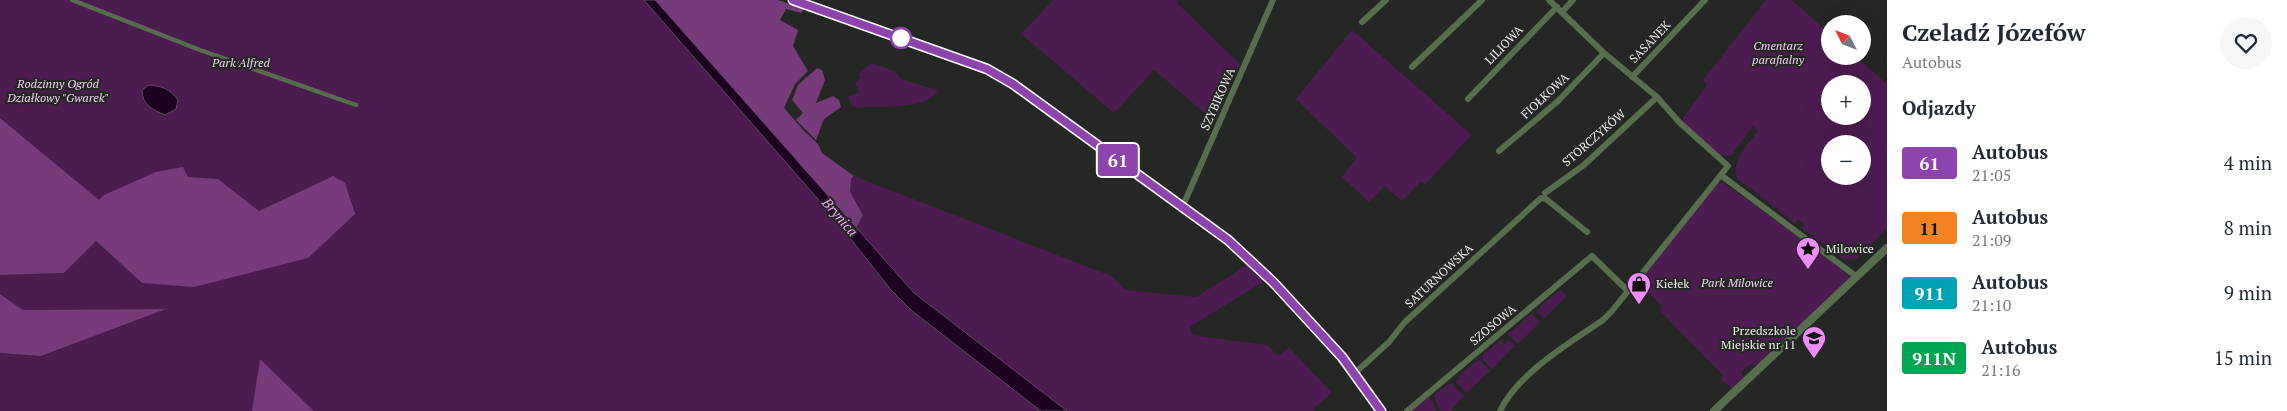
<!DOCTYPE html>
<html lang="pl">
<meta charset="utf-8">
<style>
body{margin:0;font-family:"PT Serif",serif;background:#f6f6f7;color:#1f2937;height:100vh;display:flex;flex-direction:column;font-size:19px;white-space:nowrap}
*{box-sizing:border-box;margin:0}
p{font-size:16px;color:#747a83}
.icon{flex:none;width:28px;height:28px;fill:none;stroke:currentColor;stroke-width:2;stroke-linecap:round;stroke-linejoin:round}
.map{position:relative;flex:1;overflow:hidden}
.details{display:flex;flex-direction:column;background:#fff;width:400px}
.details>*{flex:none}
.badge{padding:0 10px;border-radius:4px;font-size:18px;line-height:32px}
.needle{width:32px;rotate:312deg}
.buttons{position:absolute;left:1821px;top:15px;display:grid;gap:10px}
.buttons a{display:grid;place-items:center;width:50px;height:50px;border-radius:50%;background:#fff;box-shadow:0 5px 20px #0002;font-size:25px}
.map>.badge{position:absolute;translate:-50% -50%;box-shadow:0 0 0 2px #fff}
h2{padding:0 15px;font-size:19px;line-height:45px}
.round{display:grid;place-items:center;flex:none;width:52px;height:52px;border-radius:26px;background:#f6f6f7}
.head{display:flex;align-items:center;justify-content:space-between;height:85px;padding:0 15px}
h1{font-size:24px;font-weight:600;line-height:38px}
ul{padding:0;list-style:none}
li{display:flex;align-items:center;gap:15px;height:65px;padding:0 15px}
li div{flex:1}
li b{display:block;font-size:19px}
li em{font-style:normal}
li .badge{min-width:55px;font-weight:700;text-align:center}
main{display:flex;flex:1;min-height:0}
.map>svg:first-child{display:block}
</style>
<main>
<div class="map">
<svg width="1887" height="411" viewBox="0 0 1887 411">
<rect width="100%" height="100%" fill="#252725"/>
<path fill="#4c1c51" fill-rule="evenodd" d="M0,0H644L831,214L892,291L911,310L1041,411H314L260,359L252,411H0V353L41,356L164,309L23,310L0,294V275L64,273L95,241L142,283L333,176L259,211L218,179L188,177L99,201L0,118Z
M1053,0H1179L1177,3L1240,64L1214,121L1154,70L1114,113L1021,34Z
M1766,0H1792L1830,34V56H1855L1887,84V228L1856,260L1843,259L1802,228L1805,224L1798,219L1795,223L1737,178C1731,161 1748,144 1758,131L1753,126L1731,156L1718,155L1681,121L1707,85L1703,80ZM1830,84H1862V116H1830ZM1830,144H1862V176H1830Z
M1352,30L1472,135L1425,184L1421,181L1402,201L1385,186L1369,202L1342,177L1357,158L1296,99Z
M871,63L895,71L901,79L937,90V92C924,110 877,106 856,108L851,105L848,97L859,92L855,83L860,78L859,74Z
M854,176L1111,276L1126,290L1196,297L1247,265L1266,280L1190,327L1192,335L1267,345L1278,356L1289,347L1332,393L1313,409L1315,411H1067L914,293L856,228L863,215L850,192L851,179Z
M1717,183H1724L1841,268L1850,278L1755,366L1750,364L1741,372L1744,377L1732,388L1721,380L1723,375L1660,311L1662,306L1638,283Z
M1560,290L1567,296L1544,319L1537,312L1541,308L1540,307Z
M1532,313L1540,322L1518,344L1508,334Z
M1501,340L1504,344L1509,340L1515,346L1492,369L1481,357Z
M1479,359L1490,371L1466,393L1456,382L1460,378L1458,377Z
M1451,383L1464,396L1452,409L1453,411H1440L1434,395Z
M1428,397L1432,401L1436,411H1410Z"/>
<path fill="#753b7b" d="M655,0H778L804,9L801,13L786,9L780,20L798,30L793,46L808,71L795,84L784,108L803,130L818,144L822,153L854,176L851,179L850,192L863,215L856,228Z
M817,68L822,70L825,80L816,103L833,96L839,100L841,107L824,119L816,140L796,120L803,113L792,100L798,85Z
M0,118L99,200L104,195L156,172L183,167L188,177L218,179L259,211L333,176L345,183L355,214L308,258L194,287L142,283L96,241L64,273L0,275Z
M0,294L23,310L166,309L41,356L0,353Z
M260,359L314,411H252Z"/>
<path fill="#1e0221" stroke="#5c485e" d="M644,0H655L914,293L1067,411H1041L911,310L892,291L831,214Z
M149,85C162,86 170,89 178,100L176,109L165,115C153,110 142,105 142,90Z"/>
<g fill="none" stroke-linecap="round" stroke-linejoin="round">
<path stroke="#576d4e" stroke-width="4.5" d="M72,0L200,50L356,105"/>
<path stroke="#576d4e" stroke-width="6" d="M1562,12L1573,0
M1362,22L1386,0
M1412,67L1482,0
M1632,77L1705,0
M1468,99L1557,7
M1499,151L1558,101L1604,53
M1722,176L1857,277
M1545,193L1584,165L1657,97
M1181,205L1185,201L1273,0
M1355,373L1389,342L1404,323L1541,198L1546,199L1587,232
M1407,411L1592,256L1628,291
M1500,411C1518,373 1570,343 1603,320L1612,311L1728,166L1679,122L1657,97L1604,53L1549,0"/>
<path stroke="#576d4e" stroke-width="8" d="M793,0L987,69L1013,84L1228,240L1273,282L1342,357L1381,411
M1714,411L1887,248"/>
</g>
<g fill="none" stroke-linecap="round" stroke-linejoin="round">
<g stroke="#fff" stroke-width="11">
<path id="line" d="M793,0L987,69L1013,84L1228,240L1273,282L1342,357L1381,411"/>
</g>
<use href="#line" stroke="#8e44ad" stroke-width="8"/>
</g>
<defs>
<g id="sight-pin" transform="scale(1.25)"><path d="M0 17L-7.5 6A9.5 9.5 0 1 1 7.5 6Z" fill="#ee8cf8" stroke="#252725"/><path d="M0-6L1.8-2.2L6-1.7L2.9 1.2L3.7 5.4L0 3.3L-3.7 5.4L-2.9 1.2L-6-1.7L-1.8-2.2Z" fill="#111"/></g>
<g id="shop-pin" transform="scale(1.25)"><path d="M0 17L-7.5 6A9.5 9.5 0 1 1 7.5 6Z" fill="#ee8cf8" stroke="#252725"/><path d="M-5-2.5h2.3a2.7 3.5 0 0 1 5.4 0H5L5.5 6h-11ZM-1.5-2.5h3a1.5 2.3 0 0 0-3 0Z" fill="#111"/></g>
<g id="school-pin" transform="scale(1.25)"><path d="M0 17L-7.5 6A9.5 9.5 0 1 1 7.5 6Z" fill="#ee8cf8" stroke="#252725"/><path d="M0-5L7-2L0 1L-7-2ZM-4 1L0 2.5L4 1V4Q0 6-4 4Z" fill="#111"/></g>
</defs>
<g fill-rule="evenodd">
<use href="#sight-pin" x="1808" y="249"/>
<use href="#shop-pin" x="1639" y="284"/>
<use href="#school-pin" x="1814" y="338"/>
</g>
<circle fill="#fff" stroke="#8e44ad" stroke-width="2.5" cx="901" cy="38" r="10"/>
<g text-anchor="middle" stroke-width="4.5" stroke-linejoin="round" paint-order="stroke">
<g font-size="12" fill="#ecedeb" stroke="#252725">
<text transform="translate(1650 42) rotate(-46)" y="4">SASANEK</text>
<text transform="translate(1504 45) rotate(-46)" y="4">LILIOWA</text>
<text transform="translate(1545 96) rotate(-43)" y="4">FIOŁKOWA</text>
<text transform="translate(1218 99) rotate(-66)" y="4">SZYBIKOWA</text>
<text transform="translate(1594 138) rotate(-41)" y="4">STORCZYKÓW</text>
<text transform="translate(1439 276) rotate(-43)" y="4">SATURNOWSKA</text>
<text transform="translate(1493 325) rotate(-40)" y="4">SZOSOWA</text>
</g>
<g font-size="12" font-style="italic" fill="#f1d0f4" stroke="#252725">
<text x="1778" y="50">Cmentarz<tspan x="1778" dy="14">parafialny</tspan></text>
<text x="241" y="67">Park Alfred</text>
<text x="58" y="88">Rodzinny Ogród<tspan x="58" dy="14">Działkowy "Gwarek"</tspan></text>
<text x="1737" y="287">Park Milowice</text>
</g>
<g font-size="12" fill="#ecedeb" stroke="#252725" text-anchor="start">
<text x="1826" y="253">Milowice</text>
<text x="1656" y="288">Kiełek</text>
<text x="1796" y="335" text-anchor="end">Przedszkole<tspan x="1796" dy="14">Miejskie nr 11</tspan></text>
</g>
<g font-size="14" font-style="italic" fill="#f6a3fe" stroke="#252725">
<text transform="translate(840 217) rotate(49)" y="5">Brynica</text>
</g>
</g>
</svg>
<div class="buttons">
<a><svg class="needle" viewBox="-14 -14 28 28"><path d="M0-13l5 13h-10z" fill="#e53935"/><path d="M0 13l5-13h-10z" fill="#747a83"/></svg></a>
<a>+</a>
<a>−</a>
</div>
<b class="badge" style="left:1118px;top:160px;background:#8e44ad;color:#fff">61</b>
</div>
<section class="details">
<div class="head"><div><h1>Czeladź Józefów</h1><p>Autobus</p></div><a class="round"><svg class="icon" aria-label="heart" viewBox="0 0 24 24"><path d="M12 20l-8-8c-3-5 5-10 8-4 3-6 11-1 8 4z"/></svg></a></div>
<h2>Odjazdy</h2>
<ul>
<li><span class="badge" style="background:#8e44ad;color:#fff">61</span><div><b>Autobus</b><p>21:05</p></div><em>4 min</em></li>
<li><span class="badge" style="background:#f58220;color:#111">11</span><div><b>Autobus</b><p>21:09</p></div><em>8 min</em></li>
<li><span class="badge" style="background:#00a3b4;color:#fff">911</span><div><b>Autobus</b><p>21:10</p></div><em>9 min</em></li>
<li><span class="badge" style="background:#00a651;color:#fff">911N</span><div><b>Autobus</b><p>21:16</p></div><em>15 min</em></li>
</ul>
</section>
</main>
